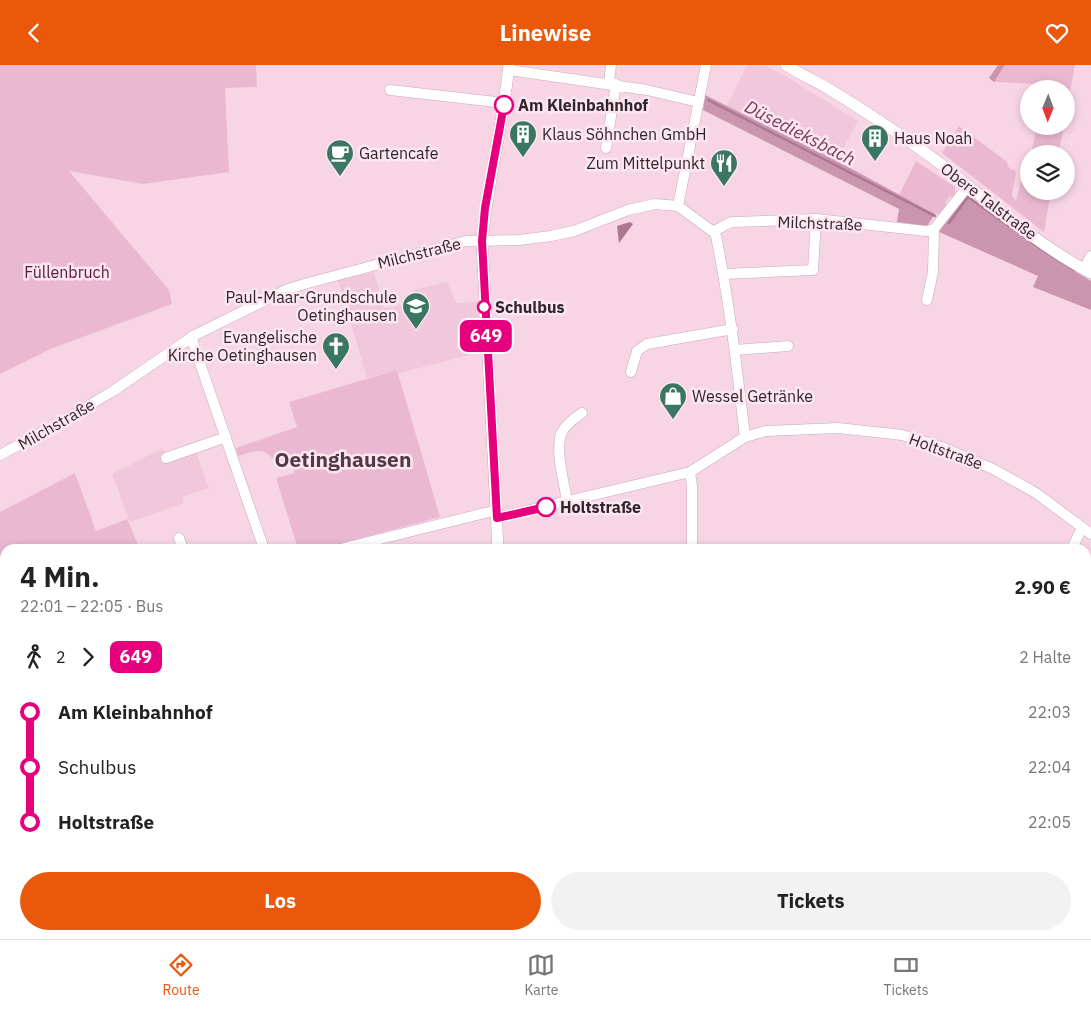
<!DOCTYPE html>
<html lang="de">
<meta charset="utf-8">
<style>
body{margin:0;font-family:"IBM Plex Sans",sans-serif;background:#f2f2f2;color:#222;height:100vh;display:flex;flex-direction:column;font-size:19px;white-space:nowrap}
*{box-sizing:border-box;margin:0}
p{font-size:16px;color:#767676}
.icon{flex:none;width:28px;height:28px;fill:none;stroke:currentColor;stroke-width:2;stroke-linecap:round;stroke-linejoin:round}
.map{position:relative;flex:1;overflow:hidden}
.panel{position:absolute;left:0px;top:479px;width:1091px;height:396px;display:flex;flex-direction:column;background:#fff;border-radius:15px 15px 0 0;box-shadow:0 2px 8px #0003}
.panel>*{flex:none}
.badge{padding:0 10px;border-radius:8px;font-size:18px;line-height:32px}
.needle{width:32px;rotate:181deg}
.buttons{position:absolute;left:1020px;top:15px;display:grid;gap:10px}
.buttons a{display:grid;place-items:center;width:55px;height:55px;border-radius:50%;background:#fff;box-shadow:0 2px 8px #0003;font-size:25px}
.map>.badge{position:absolute;translate:-50% -50%;box-shadow:0 0 0 2px #fff}
.legs{display:flex;align-items:center;gap:8px;height:55px;padding:0 20px;font-size:16px}
.legs p{margin-inline-start:auto}
.overview{display:flex;align-items:center;justify-content:space-between;height:85px;padding:0 20px}
h1{font-size:28px;font-weight:700;line-height:38px}
.button{display:flex;gap:10px;margin-top:auto;padding:10px 20px}
.button a{flex:1;height:58px;border-radius:30px;background:#ea580c;color:#fff;font-size:20px;font-weight:700;line-height:58px;text-align:center}
.button a+a{background:#f2f2f2;color:#222}
ul{padding:0 20px;list-style:none}
li{display:flex;align-items:center;gap:18px;height:55px;font-size:19px}
li i{display:grid;place-items:center;width:8px;height:100%;margin:0 6px;background:currentColor}
li i::after{content:'';width:12px;height:12px;margin:-6px;border:4px solid;border-radius:50%;background:#fff}
li p{margin-inline-start:auto}
li:first-child i{background:linear-gradient(#0000 50%,currentColor 0)}
li:last-child i{background:linear-gradient(currentColor 50%,#0000 0)}
header{display:flex;justify-content:space-between;align-items:center;height:65px;padding:0 20px;background:#ea580c;color:#fff;font-size:22px;font-weight:700}
.tab-bar{display:flex;justify-content:space-around;align-items:center;height:70px;border-top:1px solid #e0e0e0;background:#fff;font-size:14px;color:#767676}
.tab-bar a{display:grid;justify-items:center;gap:2px}
.tab-bar .active{color:#ea580c}
.map>svg:first-child{display:block}
</style>
<header><svg class="icon" aria-label="back" viewBox="0 0 24 24"><path d="M15 5l-7 7 7 7"/></svg>Linewise<svg class="icon" aria-label="heart" viewBox="0 0 24 24"><path d="M12 20l-8-8c-3-5 5-10 8-4 3-6 11-1 8 4z"/></svg></header>
<div class="map">
<svg width="1091" height="874" viewBox="0 0 1091 874">
<rect width="100%" height="100%" fill="#f8d5e5"/>
<path fill="#f1c7db" d="M747,0H765L787,12L858,56L837,96L727,41Z
M374,207L384,243L417,238L413,225L447,217L456,238L478,237L480,287L400,308L399,309L397,305L367,313L338,215Z
M163,383L169,397L196,387L209,423L182,432L184,438L130,457L112,409Z
M1086,701L1091,748V808H1086Z"/>
<path fill="#eab9d1" d="M0,0H256L257,22L225,23L229,107L143,119L69,106L169,225L172,239L53,283L0,309Z
M1005,0H1075L1066,47V24H1037V19L994,17Z
M959,61L1006,96L1010,104L1016,106L1012,131L1016,136L1021,116L1029,118V126H1051L1044,167L942,88Z
M1035,61H1064L1058,89H1031L1035,71Z
M916,96L955,122V128L952,132L950,131L945,138L946,140L939,149H935L899,130Z
M397,305L440,452L320,484H298L276,413L295,408L292,400L278,399C263,381 259,385 238,391L236,383L297,362L289,337Z
M75,408L96,466L127,454L140,484H5V507L0,510V447Z
M5,797V870H154V872L143,874H0V799Z
M178,870H234V874H178Z"/>
<path fill="#cb95af" d="M998,0H1005L994,17L989,13Z
M705,30L837,96L935,149L927,161L897,157L899,144L703,45Z
M966,132L1038,184L1091,216V245L1033,222L1038,211L937,166Z"/>
<path fill="#ab7791" d="M630,157L633,159L619,178L617,161Z"/>
<g fill="none" stroke-linecap="round" stroke-linejoin="round">
<path stroke="#ab7791" stroke-width="2.5" d="M708,35L935,151
M949,158L968,132L1039,183L1074,205"/>
<g stroke="#caa9b9" stroke-width="11">
<path id="minor" d="M509,5L647,25L698,37
M609,18L611,0
M390,25L505,38
M606,83L616,19
M678,141L706,0
M715,166C729,234 737,303 745,372
M1084,204L1091,191
M724,209L813,205L816,154
M927,235L933,207L934,164
M191,272L264,484
M735,285L788,281
M631,307L637,286L647,279L733,264
M0,390L61,357L113,326L195,270L288,224L308,218L466,176L519,175L551,171L574,166L628,145L655,139L678,141L712,166C720,165 725,158 733,157L816,154L926,166L934,164L968,121
M166,393L226,372
M690,407L692,421V484
M567,437C565,420 554,384 562,367C566,359 574,354 582,348
M497,453L690,407L745,372L766,366L838,363L902,370L942,382L993,404L1036,428L1091,469
M179,473L183,484
M340,484L497,445
M1073,484V481L1082,463
M0,536L5,543
M0,605L5,611
M1086,651L1091,709
M0,782L5,781
M722,870V874"/>
</g>
<g stroke="#caa9b9" stroke-width="12">
<path id="tertiary" d="M786,0C800,9 815,16 829,24C865,46 900,69 934,94C985,133 1034,178 1091,208
M498,484L482,176C488,117 503,59 509,0
M324,874L325,870"/>
</g>
<use href="#minor" stroke="#fff" stroke-width="10"/>
<use href="#tertiary" stroke="#fff" stroke-width="11"/>
</g>
<g fill="none" stroke-linecap="round" stroke-linejoin="round">
<g stroke="#fff" stroke-width="11">
<path id="line-1" d="M504,40L485,143L482,176L497,453L546,442"/>
</g>
<use href="#line-1" stroke="#e6007e" stroke-width="8"/>
</g>
<defs>
<g id="building-pin" transform="scale(1.4375)"><path d="M0 17L-7.5 6A9.5 9.5 0 1 1 7.5 6Z" fill="#3a7661" stroke="#fce7f0"/><path d="M-4-6H4V6H1V3H-1V6H-4ZM-2.5-4.3h1.7v1.8h-1.7ZM.8-4.3h1.7v1.8H.8ZM-2.5-1h1.7V.8h-1.7ZM.8-1h1.7V.8H.8Z" fill="#fff"/></g>
<g id="cafe-pin" transform="scale(1.4375)"><path d="M0 17L-7.5 6A9.5 9.5 0 1 1 7.5 6Z" fill="#3a7661" stroke="#fce7f0"/><path d="M-5.5-4.5H6V0H3Q3 3.5 0 3.5H-2.5Q-5.5 3.5-5.5 0ZM3-3.2v2h1.7v-2ZM-6 4.5H4V6H-6Z" fill="#fff"/></g>
<g id="restaurant-pin" transform="scale(1.4375)"><path d="M0 17L-7.5 6A9.5 9.5 0 1 1 7.5 6Z" fill="#3a7661" stroke="#fce7f0"/><path d="M-5-6h1v4h1v-4h1v4h1v-4h1v5L-1.5 .5V6h-2V.5L-5-1ZM5-6V6H3V1.5H1.5Q1.5-4 5-6Z" fill="#fff"/></g>
<g id="school-pin" transform="scale(1.4375)"><path d="M0 17L-7.5 6A9.5 9.5 0 1 1 7.5 6Z" fill="#3a7661" stroke="#fce7f0"/><path d="M0-5L7-2L0 1L-7-2ZM-4 1L0 2.5L4 1V4Q0 6-4 4Z" fill="#fff"/></g>
<g id="church-pin" transform="scale(1.4375)"><path d="M0 17L-7.5 6A9.5 9.5 0 1 1 7.5 6Z" fill="#3a7661" stroke="#fce7f0"/><path d="M-1.2-6h2.4v3.5h3.3v2.4h-3.3V6h-2.4V-.1h-3.3v-2.4h3.3Z" fill="#fff"/></g>
<g id="shop-pin" transform="scale(1.4375)"><path d="M0 17L-7.5 6A9.5 9.5 0 1 1 7.5 6Z" fill="#3a7661" stroke="#fce7f0"/><path d="M-5-2.5h2.3a2.7 3.5 0 0 1 5.4 0H5L5.5 6h-11ZM-1.5-2.5h3a1.5 2.3 0 0 0-3 0Z" fill="#fff"/></g>
</defs>
<g fill-rule="evenodd">
<use href="#building-pin" x="523" y="69"/>
<use href="#building-pin" x="875" y="73"/>
<use href="#cafe-pin" x="340" y="88"/>
<use href="#restaurant-pin" x="724" y="98"/>
<use href="#school-pin" x="416" y="241"/>
<use href="#church-pin" x="336" y="281"/>
<use href="#shop-pin" x="673" y="331"/>
</g>
<g fill="#fff" stroke="#e6007e" stroke-width="2.5">
<circle cx="504" cy="40" r="9"/>
<circle cx="484" cy="242" r="6"/>
<circle cx="546" cy="442" r="9"/>
</g>
<g text-anchor="middle" stroke-width="5" stroke-linejoin="round" paint-order="stroke">
<g font-size="16" font-weight="bold" fill="#31242a" stroke="#fce7f0" text-anchor="start">
<text x="518" y="46">Am Kleinbahnhof</text>
<text x="495" y="248">Schulbus</text>
<text x="560" y="448">Holtstraße</text>
</g>
<g font-size="16" fill="#31242a" stroke="#fce7f0" text-anchor="start">
<text x="542" y="75">Klaus Söhnchen GmbH</text>
<text x="894" y="79">Haus Noah</text>
<text x="359" y="94">Gartencafe</text>
<text x="705" y="104" text-anchor="end">Zum Mittelpunkt</text>
<text x="397" y="238" text-anchor="end">Paul-Maar-Grundschule<tspan x="397" dy="18">Oetinghausen</tspan></text>
<text x="317" y="278" text-anchor="end">Evangelische<tspan x="317" dy="18">Kirche Oetinghausen</tspan></text>
<text x="692" y="337">Wessel Getränke</text>
</g>
<g font-size="16" fill="#31242a" stroke="#fce7f0">
<text transform="translate(989 136) rotate(37)" y="6">Obere Talstraße</text>
<text transform="translate(820 158) rotate(2)" y="6">Milchstraße</text>
<text transform="translate(419 188) rotate(-14)" y="6">Milchstraße</text>
<text transform="translate(56 359) rotate(-30)" y="6">Milchstraße</text>
<text transform="translate(946 386) rotate(20)" y="6">Holtstraße</text>
</g>
<g font-size="16" fill="#57183d" stroke="#fce7f0">
<text x="67" y="213">Füllenbruch</text>
</g>
<g font-size="18" font-style="italic" fill="#7a385c" stroke="#fce7f0">
<text transform="translate(800 68) rotate(27)" y="6">Düsedieksbach</text>
</g>
<g font-size="21" font-weight="bold" fill="#533845" stroke="#fce7f0">
<text x="343" y="402">Oetinghausen</text>
</g>
</g>
</svg>
<div class="buttons">
<a><svg class="needle" viewBox="-14 -14 28 28"><path d="M0-13l5 13h-10z" fill="#e53935"/><path d="M0 13l5-13h-10z" fill="#767676"/></svg></a>
<a><svg class="icon" aria-label="layers" viewBox="0 0 24 24"><path d="M12 4l9 5-9 5-9-5zM3 14l9 5 9-5"/></svg></a>
</div>
<b class="badge" style="left:486px;top:271px;background:#e6007e;color:#fff">649</b>
<section class="panel">
<div class="overview"><div><h1>4 Min.</h1><p>22:01 – 22:05 · Bus</p></div><b>2.90 €</b></div>
<div class="legs"><svg class="icon" aria-label="walk" viewBox="0 0 24 24"><circle cx="13" cy="4" r="2"/><path d="M13 8l-2 6 4 7M11 14l-3 7M7 12l3-4h3l4 4"/></svg>2<svg class="icon" aria-label="forward" viewBox="0 0 24 24"><path d="M9 5l7 7-7 7"/></svg><b class="badge" style="background:#e6007e;color:#fff">649</b><p>2 Halte</p></div>
<ul>
<li><i style="color:#e6007e"></i><b>Am Kleinbahnhof</b><p>22:03</p></li>
<li><i style="color:#e6007e"></i><span>Schulbus</span><p>22:04</p></li>
<li><i style="color:#e6007e"></i><b>Holtstraße</b><p>22:05</p></li>
</ul>
<div class="button"><a>Los</a><a>Tickets</a></div>
</section>
</div>
<nav class="tab-bar">
<a class="active"><svg class="icon" aria-label="directions" viewBox="0 0 24 24"><path d="M12 3l9 9-9 9-9-9zM9 14v-3h6M13 9l2 2-2 2"/></svg>Route</a>
<a><svg class="icon" aria-label="map" viewBox="0 0 24 24"><path d="M3 6l6-2 6 2 6-2v14l-6 2-6-2-6 2zM9 4v14M15 6v14"/></svg>Karte</a>
<a><svg class="icon" aria-label="tickets" viewBox="0 0 24 24"><path d="M3 7h18v10H3zM15 7v10"/></svg>Tickets</a>
</nav>
